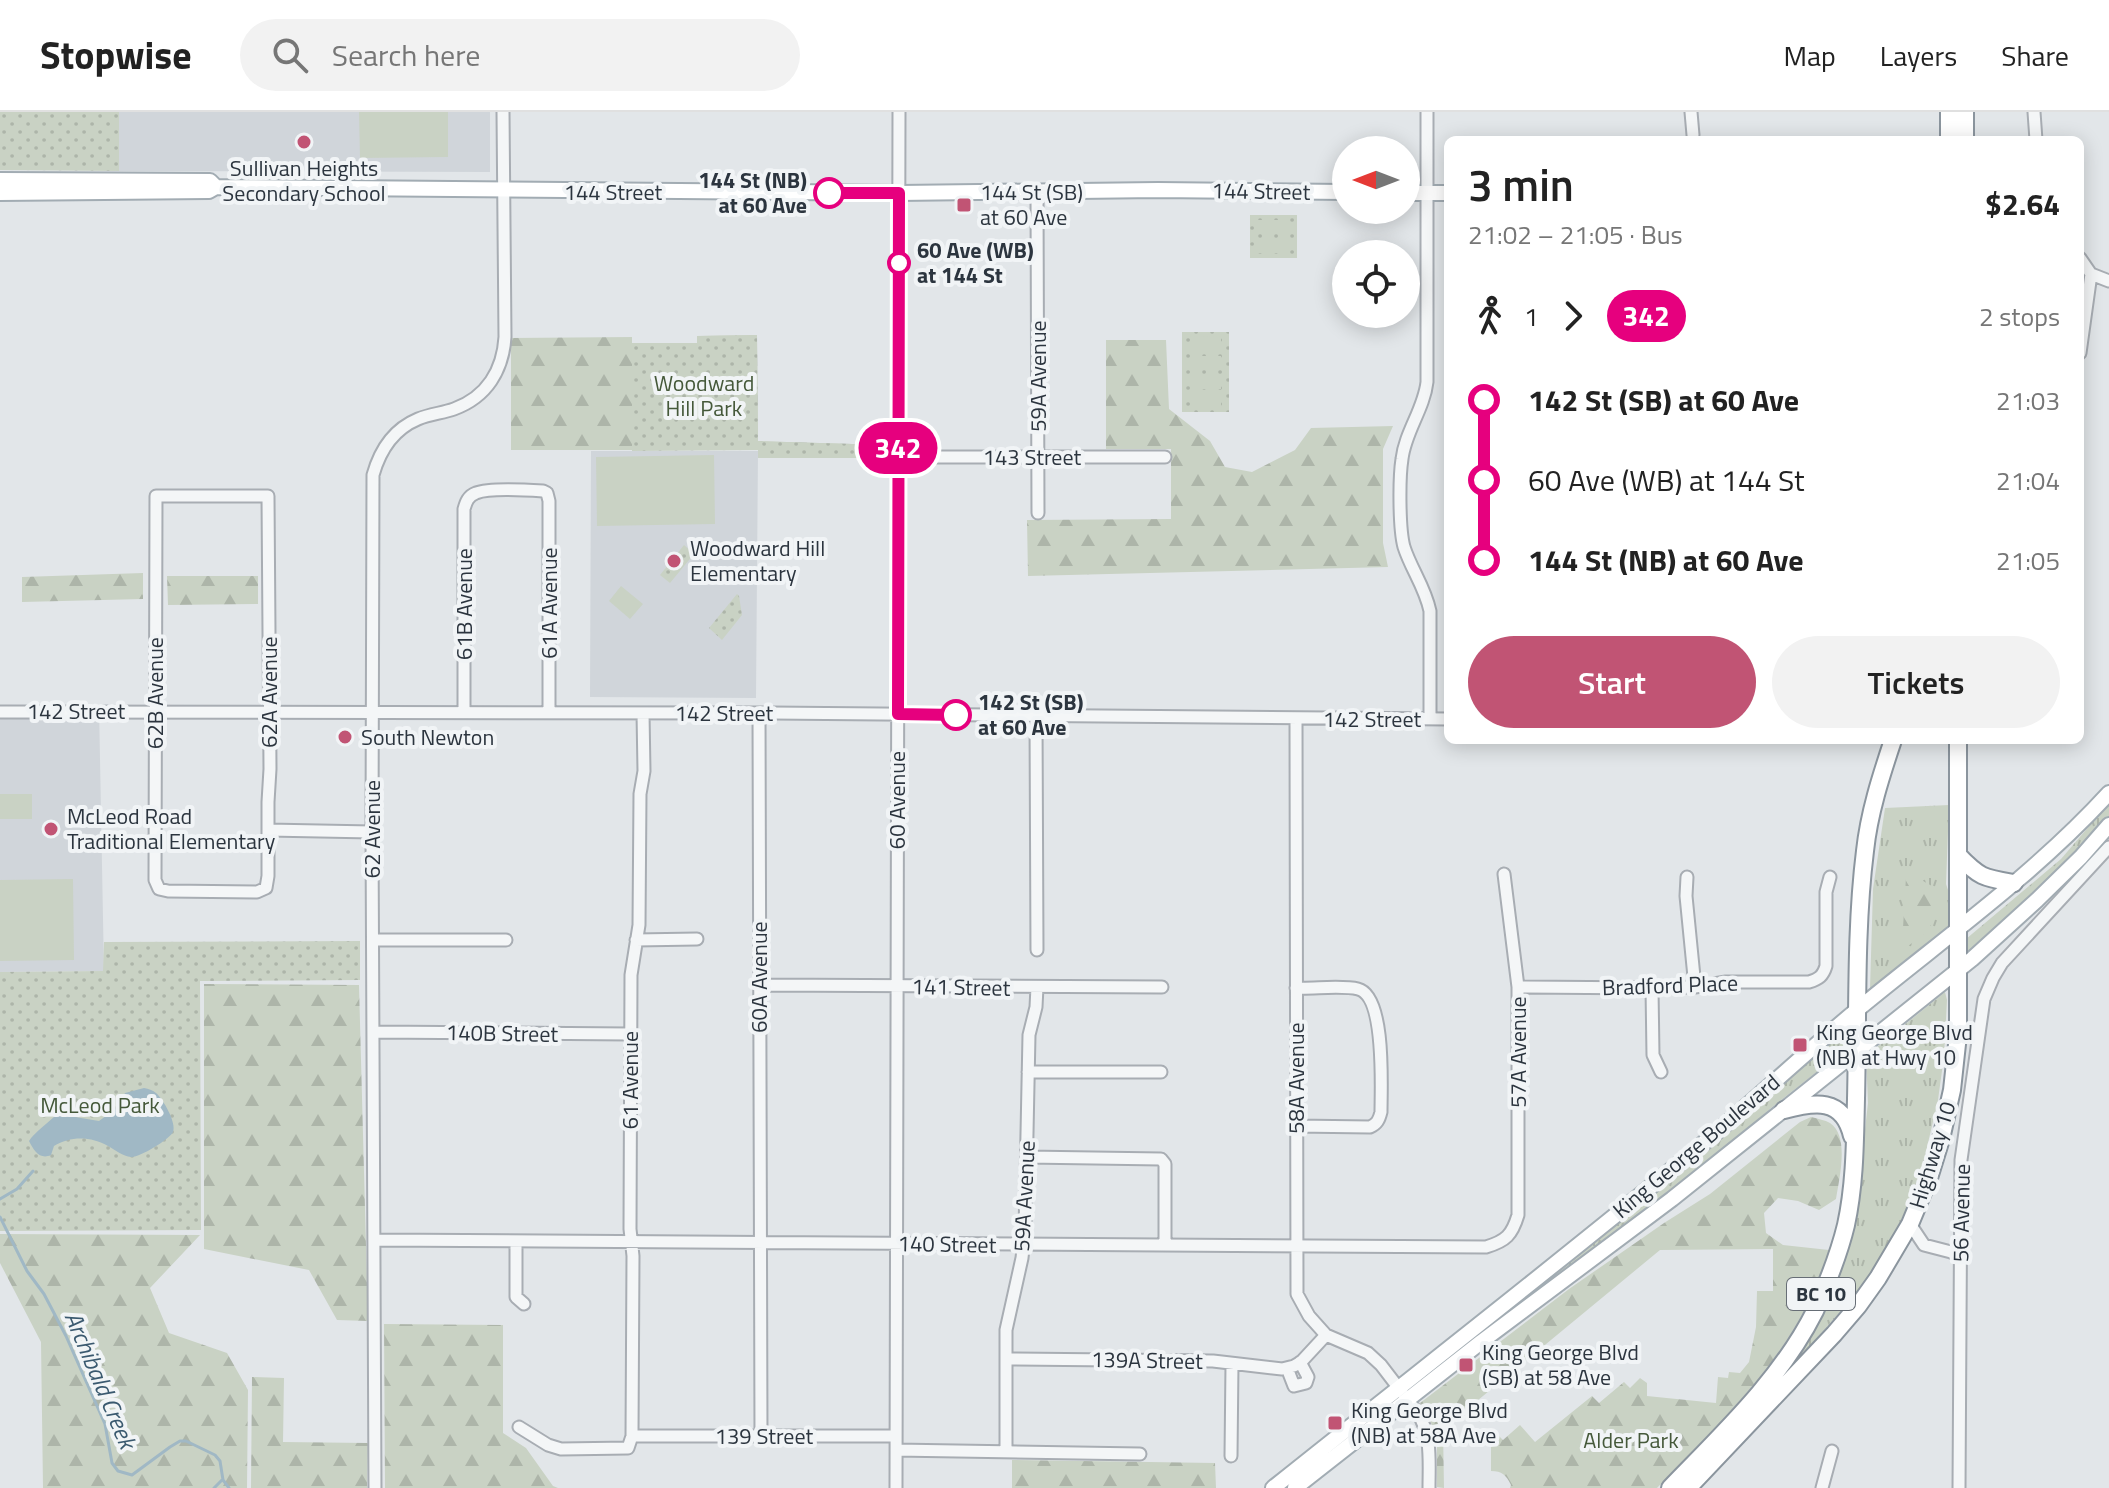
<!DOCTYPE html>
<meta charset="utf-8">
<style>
body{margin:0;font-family:"Titillium Web",sans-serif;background:#f2f2f2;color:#222;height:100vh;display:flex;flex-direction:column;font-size:30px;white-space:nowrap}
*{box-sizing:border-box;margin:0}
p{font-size:26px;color:#767676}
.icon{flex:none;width:44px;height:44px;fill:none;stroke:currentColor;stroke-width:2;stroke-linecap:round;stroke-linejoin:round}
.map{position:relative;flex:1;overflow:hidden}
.drawer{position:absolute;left:1444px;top:24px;width:640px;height:608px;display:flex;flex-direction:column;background:#fff;border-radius:12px;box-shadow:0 4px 20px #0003}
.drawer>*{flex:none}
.badge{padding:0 16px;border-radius:26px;font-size:28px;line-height:52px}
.needle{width:52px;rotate:270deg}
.fabs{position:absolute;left:1332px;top:24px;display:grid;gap:16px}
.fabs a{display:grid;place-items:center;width:88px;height:88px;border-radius:50%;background:#fff;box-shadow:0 4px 20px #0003;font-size:40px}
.map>.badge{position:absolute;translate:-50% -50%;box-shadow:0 0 0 4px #fff}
.legs{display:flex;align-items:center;gap:12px;height:88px;padding:0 24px;font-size:26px}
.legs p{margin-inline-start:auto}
.overview{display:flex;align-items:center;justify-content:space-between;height:136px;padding:0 24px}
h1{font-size:44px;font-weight:600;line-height:60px}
.button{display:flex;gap:16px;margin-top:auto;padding:16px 24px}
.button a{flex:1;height:92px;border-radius:48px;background:#c15474;color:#fff;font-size:32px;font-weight:600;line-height:92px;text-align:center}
.button a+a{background:#f2f2f2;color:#222}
ul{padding:0 24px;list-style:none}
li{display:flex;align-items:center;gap:28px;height:80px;font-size:30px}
li i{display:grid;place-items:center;width:12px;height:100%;margin:0 10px;background:currentColor}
li i::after{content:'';width:20px;height:20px;margin:-10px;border:6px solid;border-radius:50%;background:#fff}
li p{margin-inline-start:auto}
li:first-child i{background:linear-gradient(#0000 50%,currentColor 0)}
li:last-child i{background:linear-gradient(currentColor 50%,#0000 0)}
header{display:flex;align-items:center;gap:48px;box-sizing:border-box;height:112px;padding:0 40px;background:#fff;border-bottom:2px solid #e0e0e0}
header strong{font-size:38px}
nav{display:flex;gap:44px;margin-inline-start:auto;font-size:28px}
.search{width:560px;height:72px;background:#f2f2f2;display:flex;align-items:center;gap:20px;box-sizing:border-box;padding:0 28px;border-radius:44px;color:#767676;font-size:30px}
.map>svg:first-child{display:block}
</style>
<header>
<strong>Stopwise</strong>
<div class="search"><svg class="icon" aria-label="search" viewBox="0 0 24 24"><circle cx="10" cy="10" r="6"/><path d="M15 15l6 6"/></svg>Search here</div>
<nav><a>Map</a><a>Layers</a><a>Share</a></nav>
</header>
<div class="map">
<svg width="2109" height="1376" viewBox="0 0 2109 1376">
<defs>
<pattern id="grass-tufts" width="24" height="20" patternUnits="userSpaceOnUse" patternTransform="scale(2)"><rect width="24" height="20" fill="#c9d2c4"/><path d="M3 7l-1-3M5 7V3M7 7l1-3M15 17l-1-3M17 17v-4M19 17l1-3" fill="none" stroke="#adb5a9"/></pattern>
<pattern id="forest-firs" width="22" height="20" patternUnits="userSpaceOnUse" patternTransform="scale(2)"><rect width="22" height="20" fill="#c9d2c4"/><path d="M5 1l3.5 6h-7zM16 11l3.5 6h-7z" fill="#adb5a9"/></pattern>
<pattern id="park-dots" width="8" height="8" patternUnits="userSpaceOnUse" patternTransform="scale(2)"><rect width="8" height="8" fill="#c9d2c4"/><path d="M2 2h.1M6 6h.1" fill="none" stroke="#adb5a9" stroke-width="1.8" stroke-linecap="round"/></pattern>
</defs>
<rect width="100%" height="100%" fill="#e2e6e9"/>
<path fill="#d0d5da" d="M119,0H490V60L119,59Z
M591,339H758L756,586L590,585Z
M99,594L104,859L0,860V605Z"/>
<path fill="url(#grass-tufts)" d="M2109,691V705L2070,748L1965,845L1966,827L2061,747Z
M1949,693L1946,772L1950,784L1949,814L1872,878L1870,877L1873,777L1885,696Z
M1945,880L1947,888L1944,944L1938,988L1921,1061L1914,1080L1896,1119L1877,1152L1856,1182L1769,1280L1786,1258L1859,1070L1868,991L1866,944Z
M1850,913L1851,933L1771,996L1711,1050L1500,1213L1496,1205L1652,1080Z"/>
<path fill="url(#forest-firs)" d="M757,223L758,329L885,333V346H758V338H511V226L632,225V231H697V224Z
M1106,228H1166L1169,297L1210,329L1225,355L1252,360L1295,338L1311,316L1393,314L1383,337V431L1388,455L1028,464L1027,408L1171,407V337H1106Z
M143,461V487L22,490V465Z
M167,464H258V492L168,493Z
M1906,765H1920L1923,769L1939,778C1941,811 1923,828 1895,840L1892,838L1893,831L1903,816Z
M204,872L359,873L368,1209L337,1208L309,1158L204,1137Z
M1811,1005C1818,1007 1825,1008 1830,1011C1850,1024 1839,1067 1836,1087L1819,1098L1798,1089L1778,1086L1764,1101L1766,1121L1783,1133L1829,1138C1802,1235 1725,1305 1657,1376H1510L1511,1373C1506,1363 1502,1359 1491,1359V1329L1497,1322L1503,1328L1520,1313L1535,1330L1592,1284L1599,1291L1624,1270L1630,1276L1640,1266L1647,1271V1284L1716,1291L1718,1265L1728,1266L1729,1260L1740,1261L1749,1250L1756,1215L1757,1179H1773V1137L1660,1138L1443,1317L1444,1376L1437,1375V1329L1432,1313L1420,1291L1569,1177L1664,1111L1710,1082L1800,1010Z
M0,1122L200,1123L150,1176L169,1221L227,1241L248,1278L247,1376H43L41,1230L0,1151Z
M384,1212L503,1213V1321L526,1336L553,1374L558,1376H385Z
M252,1265L284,1266L283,1330L368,1331L367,1376H251Z
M1012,1348L1215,1351L1216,1376H1012Z"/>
<path fill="url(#park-dots)" d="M0,0H119V59L0,58Z
M1250,103H1297V146H1250Z
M1182,220H1229V300H1182Z
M757,223L758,329L885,333V346H758V338L632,339V231H697V224Z
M684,433L694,442L670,471L660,463Z
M737,482L739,484L742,503L722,528L709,516Z
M360,829V868L200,869L201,1118L0,1119V860L103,859L104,830Z"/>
<path fill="#c9d2c4" d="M359,0H448V45L360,46Z
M1258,108H1289V122H1258Z
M1258,127H1289V141H1258Z
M1190,224L1221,225V239H1190Z
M1190,244H1221V258H1190Z
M1190,262H1221V277H1190Z
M1190,282H1221V296H1190Z
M714,343L715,412L597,414L596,345Z
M621,474L643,492L630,507L609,489Z
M0,682H32V707H0Z
M73,767L74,848L0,849V768Z"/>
<path fill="#a0b8c5" d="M144,976C149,977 152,978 156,981C163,987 177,1011 173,1020C170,1027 139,1046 131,1045C123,1044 115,1038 108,1034C91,1024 70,1024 54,1034L51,1043C40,1048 34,1039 29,1029C34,1021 49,1010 57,1002L99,1009L117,996L125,981Z"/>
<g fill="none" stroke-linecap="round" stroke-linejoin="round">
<path stroke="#a0b8c5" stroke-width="3" d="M0,1087L17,1077L33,1059
M0,1105L27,1159L44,1182L66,1224L105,1312L112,1351L118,1359L132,1363L170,1335L180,1329H186L215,1343L220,1349L223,1368L229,1376
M214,1376L222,1368"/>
<g stroke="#a8adb3" stroke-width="15">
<path id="minor" d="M1427,0V270C1424,297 1405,320 1402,347C1399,366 1399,417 1404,435C1411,457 1425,475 1430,499V607
M1691,0L1693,23
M2034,0L2036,28
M1037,79L1038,401
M2080,146L2091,162L2109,169
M2080,241L2091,162
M898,345H1165
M156,384H268L270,657L268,690V764L266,776L257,780L168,779L159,777L155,768Z
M0,600L771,601L1448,607
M464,600V397C466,390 468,384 476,381C488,376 528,378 543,379L547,381L549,389V601
M759,601L761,1324
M1036,605L1037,838
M1296,606L1297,1182L1309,1204L1326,1223L1368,1241L1381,1253L1417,1300C1432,1322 1429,1350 1429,1376
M268,718L372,720
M1687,765L1686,784L1695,875
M374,828H506
M636,828L697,827
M759,873L1162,875
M1518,875L1652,876L1695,875L1726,870H1809C1819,867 1823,864 1826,854V780L1830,765
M1296,876C1313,877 1342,873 1358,877C1386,884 1381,976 1381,1000C1379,1008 1377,1012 1370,1015L1296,1014
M1652,876L1653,943L1661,960
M374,920L629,922
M1028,960H1161
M1027,1045L1161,1047L1165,1052V1133
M1910,1112L1924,1133L1951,1140L1959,1144
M374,1128L1486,1135C1506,1129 1512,1123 1518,1103V875L1504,762
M516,1129V1185L524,1192
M1006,1247L1213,1249L1282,1257L1294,1254L1301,1250L1326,1223
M1287,1256L1294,1274L1306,1271L1308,1265L1300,1250
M519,1315L548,1333L561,1337L628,1336L632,1324L633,1144L630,1117L631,863L639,813L640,682L644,659L643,601
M632,1324H896
M896,1338L1140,1342
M1006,1340V1218L1022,1146L1025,1119L1029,923L1036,895L1037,875
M1231,1344L1232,1252
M375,1376L372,720L373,363C380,338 394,317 418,307C430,302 443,301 454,297C487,285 503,258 505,225L503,0
M896,1376L899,0
M1822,1376L1832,1339
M1959,1376L1961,1048L1984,887L1993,866L2002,851L2109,735"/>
</g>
<g stroke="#a2acb3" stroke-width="18">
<path id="major" d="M0,68L210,69L216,75
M0,81L209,79L216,75L899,81L1158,78L1346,80
M1406,81H1448
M1273,1376C1413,1264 1555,1154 1693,1040C1749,994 1801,944 1857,898C1943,827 2034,763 2109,681
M1295,1376L1481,1230L1672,1087L1972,847L2037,788L2081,745L2109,713"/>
</g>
<g stroke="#8b959e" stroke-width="20">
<path id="highway" d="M1949,28V0
M1965,28V0
M1958,743C1980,766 1984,766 2014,771
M1784,998C1814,990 1843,985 1852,1024
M1670,1376C1722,1322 1781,1267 1815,1199C1827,1172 1839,1142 1846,1113C1855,1072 1855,1029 1856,987C1858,906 1855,819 1865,739C1869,701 1881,664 1893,628
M1688,1376L1834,1222L1858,1194L1878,1166L1910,1112L1929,1066L1941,1027L1952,978L1958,923V628"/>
</g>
<use href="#minor" stroke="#f4f6f7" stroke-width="11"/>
<use href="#major" stroke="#fff" stroke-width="14"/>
<use href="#highway" stroke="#fff" stroke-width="16"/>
</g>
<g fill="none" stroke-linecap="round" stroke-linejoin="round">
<g stroke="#fff" stroke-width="18">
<path id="line-1" d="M829,81H899L898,602L956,603"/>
</g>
<use href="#line-1" stroke="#e6007e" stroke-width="12"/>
</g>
<g fill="#c15474" stroke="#f1f4f6" stroke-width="3">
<circle cx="304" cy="30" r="8"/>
<rect x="956" y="85" width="16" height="16" rx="4"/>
<circle cx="674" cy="449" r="8"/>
<circle cx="345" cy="625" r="8"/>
<circle cx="51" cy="717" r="8"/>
<rect x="1792" y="925" width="16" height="16" rx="4"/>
<rect x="1458" y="1245" width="16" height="16" rx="4"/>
<rect x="1327" y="1303" width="16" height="16" rx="4"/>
</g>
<g fill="#fff" stroke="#e6007e" stroke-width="4">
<circle cx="829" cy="81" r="14"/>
<circle cx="899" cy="151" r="10"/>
<circle cx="956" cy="603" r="14"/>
</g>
<g text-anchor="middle" stroke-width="8" stroke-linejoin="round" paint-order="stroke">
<rect fill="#f1f4f6" stroke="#676e76" stroke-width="2" x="1787" y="1166" width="68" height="32" rx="6"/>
<g font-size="20" font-weight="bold" fill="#2c353f">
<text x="1821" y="1189">BC 10</text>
</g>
<g font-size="22" fill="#2c353f" stroke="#f1f4f6" text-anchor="start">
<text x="304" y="64" text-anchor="middle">Sullivan Heights<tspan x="304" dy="25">Secondary School</tspan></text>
<text x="980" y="88">144 St (SB)<tspan x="980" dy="25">at 60 Ave</tspan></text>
<text x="690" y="444">Woodward Hill<tspan x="690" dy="25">Elementary</tspan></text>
<text x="361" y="633">South Newton</text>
<text x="67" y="712">McLeod Road<tspan x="67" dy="25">Traditional Elementary</tspan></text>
<text x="1816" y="928">King George Blvd<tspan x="1816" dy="25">(NB) at Hwy 10</tspan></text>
<text x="1482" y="1248">King George Blvd<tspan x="1482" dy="25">(SB) at 58 Ave</tspan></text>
<text x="1351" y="1306">King George Blvd<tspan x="1351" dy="25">(NB) at 58A Ave</tspan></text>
</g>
<g font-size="22" font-weight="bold" fill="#2c353f" stroke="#f1f4f6" text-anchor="start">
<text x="807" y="76" text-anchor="end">144 St (NB)<tspan x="807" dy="25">at 60 Ave</tspan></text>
<text x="917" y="146">60 Ave (WB)<tspan x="917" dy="25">at 144 St</tspan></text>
<text x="978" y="598">142 St (SB)<tspan x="978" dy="25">at 60 Ave</tspan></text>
</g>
<g font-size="22" fill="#2c353f" stroke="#f1f4f6">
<text transform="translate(1261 79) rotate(1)" y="8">144 Street</text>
<text x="613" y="88">144 Street</text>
<text transform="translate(1038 264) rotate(-90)" y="8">59A Avenue</text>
<text x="1032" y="353">143 Street</text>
<text transform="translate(549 491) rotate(-90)" y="8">61A Avenue</text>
<text transform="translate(464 492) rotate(-90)" y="8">61B Avenue</text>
<text transform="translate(269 580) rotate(-90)" y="8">62A Avenue</text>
<text transform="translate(155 581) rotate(-90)" y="8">62B Avenue</text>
<text x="76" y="607">142 Street</text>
<text x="724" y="609">142 Street</text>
<text x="1372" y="615">142 Street</text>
<text transform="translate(897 688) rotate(-90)" y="8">60 Avenue</text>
<text transform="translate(372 717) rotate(-90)" y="8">62 Avenue</text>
<text transform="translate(759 865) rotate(-90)" y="8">60A Avenue</text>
<text transform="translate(1670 873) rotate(-2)" y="8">Bradford Place</text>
<text transform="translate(961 875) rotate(1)" y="8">141 Street</text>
<text transform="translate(502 921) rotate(1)" y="8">140B Street</text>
<text transform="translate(1518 940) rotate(-90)" y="8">57A Avenue</text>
<text transform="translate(1296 966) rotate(-90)" y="8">58A Avenue</text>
<text transform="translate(630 968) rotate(-90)" y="8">61 Avenue</text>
<text transform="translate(1696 1034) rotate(-40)" y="8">King George Boulevard</text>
<text transform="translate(1932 1043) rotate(-73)" y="8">Highway 10</text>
<text transform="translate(1024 1084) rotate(-87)" y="8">59A Avenue</text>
<text transform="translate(1961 1101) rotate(-89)" y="8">56 Avenue</text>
<text transform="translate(947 1132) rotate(1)" y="8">140 Street</text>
<text transform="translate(1147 1248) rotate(1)" y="8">139A Street</text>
<text x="764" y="1332">139 Street</text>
</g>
<g font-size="22" fill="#45593a" stroke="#f1f4f6">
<text x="704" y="279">Woodward<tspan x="704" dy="25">Hill Park</tspan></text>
<text x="100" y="1001">McLeod Park</text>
<text x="1631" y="1336">Alder Park</text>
</g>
<g font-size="24" font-style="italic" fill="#3a596f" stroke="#f1f4f6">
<text transform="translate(100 1268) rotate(67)" y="8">Archibald Creek</text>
</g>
</g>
</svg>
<div class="fabs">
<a><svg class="needle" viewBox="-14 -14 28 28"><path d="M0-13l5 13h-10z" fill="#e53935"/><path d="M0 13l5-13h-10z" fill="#767676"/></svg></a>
<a><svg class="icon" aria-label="locate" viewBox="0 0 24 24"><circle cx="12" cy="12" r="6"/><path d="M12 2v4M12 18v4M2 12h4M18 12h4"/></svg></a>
</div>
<b class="badge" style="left:898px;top:336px;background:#e6007e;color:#fff">342</b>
<section class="drawer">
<div class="overview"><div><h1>3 min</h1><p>21:02 – 21:05 · Bus</p></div><b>$2.64</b></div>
<div class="legs"><svg class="icon" aria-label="walk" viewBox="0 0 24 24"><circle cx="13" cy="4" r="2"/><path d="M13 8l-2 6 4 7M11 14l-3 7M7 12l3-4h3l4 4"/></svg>1<svg class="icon" aria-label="forward" viewBox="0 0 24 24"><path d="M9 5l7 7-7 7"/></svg><b class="badge" style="background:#e6007e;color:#fff">342</b><p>2 stops</p></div>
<ul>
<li><i style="color:#e6007e"></i><b>142 St (SB) at 60 Ave</b><p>21:03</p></li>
<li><i style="color:#e6007e"></i><span>60 Ave (WB) at 144 St</span><p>21:04</p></li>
<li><i style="color:#e6007e"></i><b>144 St (NB) at 60 Ave</b><p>21:05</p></li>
</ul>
<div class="button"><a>Start</a><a>Tickets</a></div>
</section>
</div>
